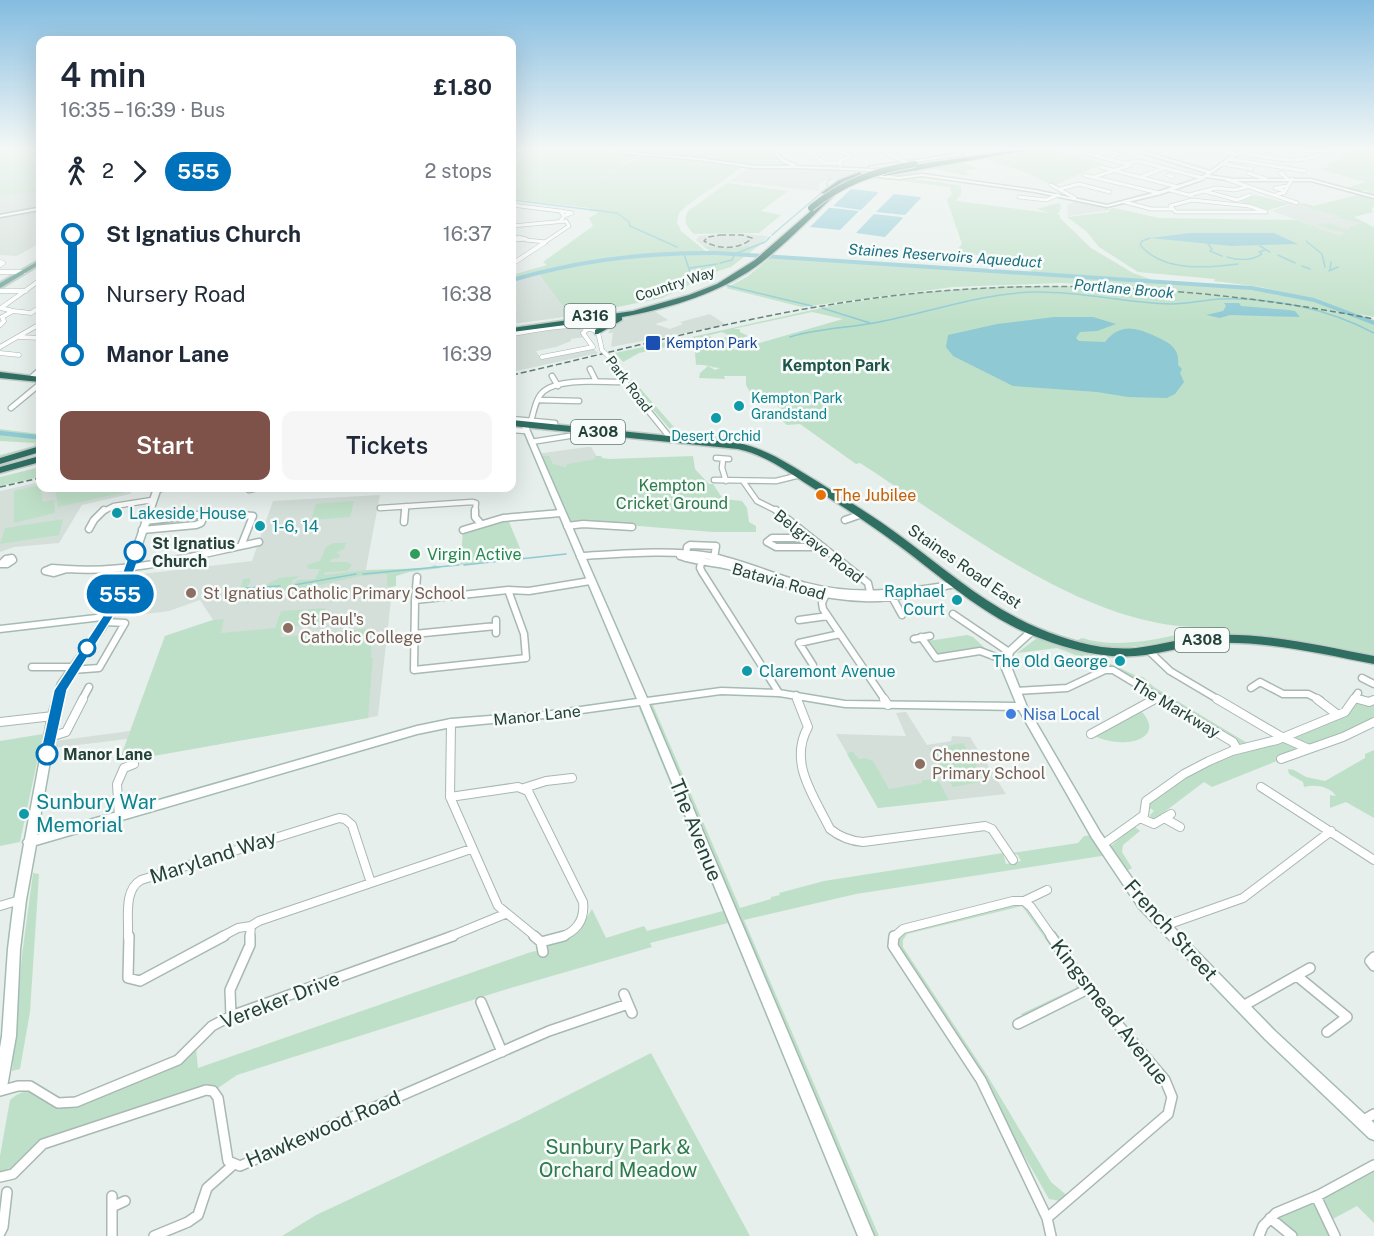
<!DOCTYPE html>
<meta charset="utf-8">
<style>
body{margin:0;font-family:"Public Sans",sans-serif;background:#f6f6f7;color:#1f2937;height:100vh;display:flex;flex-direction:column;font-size:22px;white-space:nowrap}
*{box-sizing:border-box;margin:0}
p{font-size:20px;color:#747a83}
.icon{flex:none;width:33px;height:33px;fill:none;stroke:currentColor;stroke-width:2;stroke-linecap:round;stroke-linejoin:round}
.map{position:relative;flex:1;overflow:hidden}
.details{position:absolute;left:36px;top:36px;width:480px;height:456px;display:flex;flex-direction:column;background:#fff;border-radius:12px;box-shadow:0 6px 24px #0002}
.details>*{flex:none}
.badge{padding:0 12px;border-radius:20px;font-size:21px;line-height:39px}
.map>.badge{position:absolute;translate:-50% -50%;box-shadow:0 0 0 3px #fff}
.legs{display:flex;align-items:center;gap:9px;height:66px;padding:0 24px;font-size:20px}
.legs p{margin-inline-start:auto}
.summary{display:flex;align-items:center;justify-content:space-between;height:102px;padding:0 24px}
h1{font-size:33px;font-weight:600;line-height:45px}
.primary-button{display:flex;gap:12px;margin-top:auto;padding:12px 24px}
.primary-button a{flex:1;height:69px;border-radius:12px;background:#7f5249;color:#fff;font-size:24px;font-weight:600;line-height:69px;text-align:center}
.primary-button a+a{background:#f6f6f7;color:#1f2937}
ul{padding:0 24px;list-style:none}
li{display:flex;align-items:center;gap:21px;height:60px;font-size:22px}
li i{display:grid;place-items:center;width:9px;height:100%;margin:0 8px;background:currentColor}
li i::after{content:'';width:15px;height:15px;margin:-8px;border:4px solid;border-radius:50%;background:#fff}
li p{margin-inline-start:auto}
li:first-child i{background:linear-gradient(#0000 50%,currentColor 0)}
li:last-child i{background:linear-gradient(currentColor 50%,#0000 0)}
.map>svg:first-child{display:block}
</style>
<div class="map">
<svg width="1374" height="1236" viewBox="0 0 1374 1236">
<rect width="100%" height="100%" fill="#e6efeb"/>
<path fill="#d4dfda" d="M749,168H799L854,173L839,180H826L819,184L818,191L730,181Z
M31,190H40V243L17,256L0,255V196Z
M1079,200L1107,208L1111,210L1068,216L1067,205Z
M1291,204L1314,208L1366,224L1340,236L1272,211Z
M732,233L768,236L761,244L732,248L703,246L696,240L699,236Z
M538,274L572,316L512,324V282Z
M653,310L668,320L655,324L670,329L683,324L680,322L710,314L726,325L611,347L613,333H608L610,330L607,328L624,319Z
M566,328H580L585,337L571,339V341L556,347L536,351L540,357L592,348L598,353L512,372V335Z
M587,447H591L599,460L543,471L536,454Z
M40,482V488H134L130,494L82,505L59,543L14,547L0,552V491Z
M380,495L365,574L394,573L378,716L119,762L127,739L53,748L55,741L130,731L165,636L213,620L200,600L169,611L114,618L134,575L252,561L273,501Z
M906,712L927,745L951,741L952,736L970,737L1006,794L878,808L836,734L906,736L896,713Z"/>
<path fill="#bfe0c8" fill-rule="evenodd" d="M0,150H40V191L0,196Z
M512,150H587L639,155L582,190L642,155L744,166L686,206L679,213L677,222L681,231L708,253L711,252L703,246L732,248L761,244L731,267L699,277L701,279L662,298L568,317L570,315L537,272L512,280V275L547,265L543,262L593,226L589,218L599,212L588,211L590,208L512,199Z
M613,150H772L778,159L790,166L750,165Z
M1031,150H1046L1104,163L1054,186L1024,172L983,158Z
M1352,150H1374V196L1364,193L1370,190L1357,192L1342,187H1350L1365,182L1319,169L1330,167L1327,165L1330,162L1342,158L1341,156Z
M960,161L979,169L964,171L972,175C957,177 945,168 930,169C917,171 900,181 888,174Z
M872,177L912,179L959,185L961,186V194L956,201L1048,213L1037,209L1058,203L1061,205L1060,211L1057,214L1060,215V218L1091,248L1133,273L1153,280L1032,272L1025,261L955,252L962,244L947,200L952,194L950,187L878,178L851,185Z
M727,183L788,191L761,211L781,215L759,233L694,234C686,227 683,221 688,211Z
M1361,194L1374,198V206L1371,209L1373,212L1354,217L1374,227V317L1359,314L1374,320V660L1224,636C1169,636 1131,657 1074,642L1082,638C1112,648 1153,641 1183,633C1195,631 1208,633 1220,632L1217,628C1197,627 1177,627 1158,623C1056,604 947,519 860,463L856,464L800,424L787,425L773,412L783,410L774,403L757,405L746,385V376H724L725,379L699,378L700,373L708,366L715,370L720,368C712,368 706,364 696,365L694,341L709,336L717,340L730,336L722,332L692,340V337L839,304L922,292L1009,286L1146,287L1060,283L953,287L802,307L726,288L747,277L771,257L1240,287L1286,293L1329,304L1261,287L1214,281L1215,279L1138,272L1099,247L1086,231L1067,217L1109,212L1110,209L1114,208L1159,218L1297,220L1340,236L1346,232L1335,231L1317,225L1329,223L1348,230L1350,227L1363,223L1336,218L1340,216L1297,204L1302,203L1314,206ZM812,312L843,319L735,350L723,344L748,336L740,332V329H733Z
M1255,195L1288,203H1292L1268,210L1238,201Z
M689,337L688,342L639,353L623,362L615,353Z
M632,379L680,434L705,438L726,435L738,436L740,441L721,443L676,436L629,382Z
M0,429L40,434V447L0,459V455L34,446L35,443L0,441Z
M541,456H549L553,464L565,467L568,464L595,459V456H601L602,458L609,459L693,456L695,469L709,484H713L723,499L742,501L747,508L749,522L756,526V532H713L626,525L570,524Z
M40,467V477L0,486V477Z
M40,485L43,502L54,500L55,513L14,523V491Z
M55,488H126V492L58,507Z
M354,501L350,517L311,520L316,504Z
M507,517L524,558L460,565L463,532Z
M63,519L59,535L0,544L5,528Z
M333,543H346L344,549L336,553L340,554L339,558L331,559L330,562H348L352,565L347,571L325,572L324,575L366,570L427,568L435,565L441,568L409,572L396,576V586L390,587L387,585V574L360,576L298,590L264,592L246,604L245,601L250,596L249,593H239L243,579L249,578L251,581L247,587L260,588L279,578L299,576L291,582L293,584L298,580L315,579L320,569H308L307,565L320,561L326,547Z
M326,608L321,625L283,627L281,637L373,628L371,657L373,658L368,718L119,762L165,636L213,620L224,619L221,633L275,628L281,611Z
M967,635L973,637L986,649L954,652L940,656L928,641Z
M1037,638H1043L1099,658L1096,663L1057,648L1017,653Z
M1102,660L1137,676L1143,677L1154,687L1249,744L1344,712L1356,698L1374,700V722L1212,787L1204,782L1151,822L1150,815L1154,811L1144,804L1184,774L1243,749L1240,744L1155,693L1099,664Z
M652,703L740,908L771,899V897L780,895L779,893L824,881L1003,853L1006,864L1021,861L1018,855L1012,853L1078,843L1084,836L1096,835L1108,855L856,894L744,920L879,1236H874L650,705Z
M642,707L863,1236H858L728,923L650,943L652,947L504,990L237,1075L218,1088L207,1086L199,1088L45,1140L19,1168L0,1175V1156L10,1100C37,1076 43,1111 74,1106L196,1048L198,1068L531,952L546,949V946L569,936L580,928L592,909L606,938L644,926L647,931L723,911L639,708Z
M1138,708C1172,739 1121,752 1091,734Z
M43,734L20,842L0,846V741Z
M963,743L986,781L953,787L929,749Z
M1374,750V818L1346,802L1330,808V795L1336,796C1329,786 1315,784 1304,787L1303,782L1289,774L1288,769L1294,770L1306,777L1325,781L1365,758V754Z
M852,751L859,759L865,758L873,761L889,789L922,783V780H938L949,800L878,808L847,754Z
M1134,826L1140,831L1123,845L1122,852L1132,868L1126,871L1111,846Z
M33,873L39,874L30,1012L20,1069L12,1071L22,955Z
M1024,901L1088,989L1024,1018L1021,1014L1076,988L1077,983L1022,906L907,934L903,940V947L987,1075L1051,1182L1070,1198L1066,1202L1049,1199L981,1080L893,940L897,932Z
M651,1053L750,1236H282L316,1215L521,1119Z
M1374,1165V1223L1357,1206L1329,1221L1335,1236H1292L1270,1218Z"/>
<path fill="#8ec9d4" d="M851,189L877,192L878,193L861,210L833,206Z
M894,194L920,197L921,198L905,215L876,212Z
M829,208H832L859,211L840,230L810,227Z
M874,214L901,217L903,218L885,237L856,233Z
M1190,233H1274L1298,244L1231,246L1150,238Z
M1224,303H1239L1241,306L1289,310L1295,311L1300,317L1230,315L1220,318L1206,315L1223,311L1226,306Z
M1054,317H1093L1116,324L1097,331L1080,332L1076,338L1079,341L1105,342C1121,322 1137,328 1157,337C1170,343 1180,349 1178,365L1182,369L1180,373L1184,382L1175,394L1167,398L1128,397L1097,392L1013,386L953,356L946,347L948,335L997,324Z"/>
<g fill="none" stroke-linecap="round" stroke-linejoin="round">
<path stroke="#8ec9d4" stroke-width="1.5" d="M828,181L831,179
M512,200L617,213L629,222L630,226L677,247
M772,235L827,188V183
M1306,241L1322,254L1325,267
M1208,244L1212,249L1210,251L1222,256
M1140,245L1142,241L1150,238
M1141,246C1164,272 1206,268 1238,264
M1260,246L1270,252
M737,253L765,242L770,237
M684,254L691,275L709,281
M1278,255L1295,263
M1227,257C1240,261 1251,261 1262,254L1259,252L1265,250
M720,263L732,260L734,255
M1302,266L1310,269
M690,268L717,264
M1330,270L1331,262
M1329,271L1338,267
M725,285L812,306
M822,308L870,323
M790,337C819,328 850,328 879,322C931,312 982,293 1035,292C1081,291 1125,303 1171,304C1188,304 1204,300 1220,299C1272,297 1329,309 1374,333
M464,565L566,554
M363,574L459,565
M294,585L356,574
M246,588L280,586"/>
<path stroke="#8ec9d4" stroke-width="4" d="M512,280C580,260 647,252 717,253L1252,288L1314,300L1374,323"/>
<path stroke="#8ec9d4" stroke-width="4.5" d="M0,433L36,437"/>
<g stroke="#a8b8b2" stroke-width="4.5">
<path id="street-far5" d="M808,150L824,163H841
M839,150L851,156L841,160L840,166
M880,150L905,162
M1079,150L1076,151L1131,165L1094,177
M1210,150L1236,154
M1301,150L1325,152
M1238,152C1268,157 1301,168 1328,150
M1096,156L1107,152L1119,154L1107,159
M1229,159L1305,171
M1125,163L1139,161L1164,168
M1223,164L1252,169
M1101,167L1178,187
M1248,173L1266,179
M1283,173H1280L1288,179
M1084,175L1159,193
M1168,175L1173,177
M1141,177L1164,168L1203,178
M1226,179L1297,203
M1051,185L1075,198
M1060,189L1079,184L1110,192
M1170,190L1192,196
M1204,191L1237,200L1250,195
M1285,191L1275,188L1287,186
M1277,194L1284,193L1292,179
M1189,195L1216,188L1234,190L1247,187
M1019,197L1046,200L1058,195
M1192,200L1249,206L1266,212H1176L1170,206Z
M1125,202L1151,209H1172
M512,205L560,211L564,216L561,220
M561,211L572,213L564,216
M512,226L566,221L569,226L542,244
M518,237L526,239L515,240Z
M526,240L546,242"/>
</g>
<g stroke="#a8b8b2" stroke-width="5">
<path id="street-far4" d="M0,262L3,263L0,265
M512,264L544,243
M0,272H24
M0,291H26
M13,311L31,313L40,307
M0,325L4,321L2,317L13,311L1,308L40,280
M512,334C539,330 572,320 598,332L602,350
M20,337L40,338
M0,347L40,324
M0,353L19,355
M608,356L612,363
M542,357L593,347L583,333L589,328"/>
</g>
<g stroke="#a8b8b2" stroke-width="7">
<path id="street-far3" d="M611,361L625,382L672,440
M590,369L596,381
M33,376L40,370
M552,376L558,386
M539,400L579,401
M11,408L40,384
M512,419L555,423V428
M531,421C534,411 536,397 544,391C562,377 604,383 625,382
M512,430L526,431
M531,442L569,436
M716,458L729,459
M723,459L722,468L726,481
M714,480L776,481L800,475
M743,481L757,501L779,512
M249,490L258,488
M155,491L165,488
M380,508L472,502L476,503L475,512
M102,512L114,506L152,500
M405,512L406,506"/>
</g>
<g stroke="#a8b8b2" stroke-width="9">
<path id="street-far2" d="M475,510V517L481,524
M776,510L868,583L871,596
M845,520L862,514
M145,521L206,514
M404,522L405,510
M567,526L583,524L632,527
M89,529L94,520L104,510
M142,530L196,525L201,523L204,517
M463,530L503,518L561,513
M811,538H772L767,542L776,547H823
M241,546L253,516L242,515
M580,556C618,554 671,549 709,556C742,563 773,577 806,586C855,599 906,593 956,584
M680,556C696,562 713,562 729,566C793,585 845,609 912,593
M12,558L13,560L7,564H1L6,559Z
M686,558L687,547L690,545L716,546L714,558
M702,558L700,568L702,572L779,693
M52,568L67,569L54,573L45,571Z
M67,569C132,574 196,555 259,542
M508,590L529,591L590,581
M508,590L524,634L526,658L414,670L415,600Z
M826,594L822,603L823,609L885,700
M891,595L902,615
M415,600L417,577
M953,614L1009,652
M496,620V633
M799,620L828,616
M414,634L496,626
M921,637L936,658L980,651L1004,660
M914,639L930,636
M1148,650L1170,671L1219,700
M813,665L799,643L840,634
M32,667H74
M72,670L99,668L125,623L105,622
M1362,678L1374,684
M1251,688L1260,682L1283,694H1308L1320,700
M1015,691L1067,688L1105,670H1113L1163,700
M796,695L798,700
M1356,698L1363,700
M82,700L89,687
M1152,700L1156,698
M1353,700L1358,693"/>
</g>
<g stroke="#a8b8b2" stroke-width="10">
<path id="street-far1" d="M797,699L808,727C788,763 814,796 830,829C840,837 850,841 863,842L985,826L992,829L1013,860
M884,699L888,705
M1161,699L1233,742L1236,747L1232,751
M1217,699L1280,736L1309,749L1343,737L1374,722
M1317,699L1338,715
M1358,699L1369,702L1374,700
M0,722L53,716
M1091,734L1155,699
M50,737L66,732L83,699
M1281,759L1309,749
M1261,787L1374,860
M524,788L546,781L572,778
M450,797L498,906L536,937
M450,797L451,723
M450,797L518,787L528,791L583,902C585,920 577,931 561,937
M119,817L117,784L124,768L134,764
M1140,818L1154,824L1171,814
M1164,818L1180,827
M1102,845L1144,815L1146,801L1184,774L1209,761L1232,751L1277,740L1345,712L1354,699
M1024,901L1031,907L1052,937
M0,906L20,900
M1164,926L1243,898L1331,831
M128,937C129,919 123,890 141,880L339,818L345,819L352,825L371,883
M221,937L238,928L251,926
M250,937L251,926L259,921L471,849
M449,937L505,914
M894,937L903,929L1013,901H1024L1047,890"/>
</g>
<g stroke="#a8b8b2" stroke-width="12">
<path id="street" d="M129,936L128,978L140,981L224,936
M534,936L541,942L564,936
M894,936L893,946L981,1080L1047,1218L1051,1236
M541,942L543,952
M1374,957L1370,961L1374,966
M1297,976L1347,1017L1327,1032
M624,994L632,1013
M481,1002L502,1052
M1243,1006L1310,968
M231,1016L230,990L250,945V936
M1018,1024L1088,989
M0,1091L18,1086H30L58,1103L76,1102L178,1060L212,1026L231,1016L453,936
M1362,1121L1374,1114
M0,1177L13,1174L43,1144L206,1090L213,1091L218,1098L228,1161L240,1166L549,1031L628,1004
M112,1196V1236
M1316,1196L1335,1236
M112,1207L125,1201
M1047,1218L1168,1114L1172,1097L1165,1080L1088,989L1051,936
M1270,1218L1292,1236
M0,1233L3,1227L7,1192
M154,1236L188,1222L198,1215L207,1188L233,1165
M1259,1236L1263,1226L1276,1213L1319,1195L1374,1165"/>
</g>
<g stroke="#a4bbb3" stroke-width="3">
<path id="secondary" d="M591,150H602L698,158L755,166H792L783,162L770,150H774L785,160L795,164L796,166L874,169L885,173L884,175L899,177L922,174L1035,190L1107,205L1157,192L1200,178L1207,173L1136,151L1135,150H1140L1210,171L1240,150H1244L1209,175L1234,179H1311L1374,196V198L1311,181H1234L1206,177L1202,180L1161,194L1107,207L1035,192L922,176L899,179L878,177V175H884L873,171L798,168H755L698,160Z
M959,150H963V154L957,156L871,168L869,167L956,154L960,152Z
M37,208L39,210L0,217V215Z
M524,422L527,424L647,698L721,688L779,690L845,701L1016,703L1000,664L1006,650L1029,629H1035L1037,631L1035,633L1013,653L1010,664L1027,707L1100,832L1147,900L1275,1031L1374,1123V1140L1369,1138L1265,1039L1139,908L1092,838L1019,710L845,707L779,696L721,694L649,704L874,1236H858L640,705L545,718L451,727L417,734L36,845L26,900L20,949L16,1036L7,1087L5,1092L0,1094V1048L2,1036L8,949L14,900L24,844L23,842L25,839L48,716L58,683L102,620L0,632V626L105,614L119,589L154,488H161L127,589L110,622L68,683L58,716L37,835L417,726L451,719L545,712L637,699L521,424Z"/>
</g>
<g stroke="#c2cac8" stroke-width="4">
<path id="primary" d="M40,260V264L0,288V283Z"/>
</g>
<g stroke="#c2cac8" stroke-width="3">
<path id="highway" d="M1018,150H1028L884,176L881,174L920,164Z
M860,172L862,175L843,182L826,194L821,193L839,180Z
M836,189L838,192C809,219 781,250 748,272C710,296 666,309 622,317V320L598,334H595V330L612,319L512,332V328L633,311L689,295L717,284L755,260Z
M0,372L40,377V382L0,378Z
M512,420L738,443C767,449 790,465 815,480C845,499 875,517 903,538C946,570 988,607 1038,628C1069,641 1102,651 1136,648C1163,645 1189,636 1216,635C1269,633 1322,646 1374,656V664C1322,654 1269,641 1216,643C1189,644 1163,654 1135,656C1099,659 1062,647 1029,634C978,612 938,574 894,542C867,522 839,504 810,486C787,471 765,455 738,449L512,426Z
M40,446V452L0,464V458Z
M40,456V462L0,473V467Z"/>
</g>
<use href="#street-far5" stroke="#fff" stroke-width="3"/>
<use href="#street-far4" stroke="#fff" stroke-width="4"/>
<use href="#street-far3" stroke="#fff" stroke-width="4.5"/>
<use href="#street-far2" stroke="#fff" stroke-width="6"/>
<use href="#street-far1" stroke="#fff" stroke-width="8"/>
<use href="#street" stroke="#fff" stroke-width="9"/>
<use href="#secondary" fill="#fff" fill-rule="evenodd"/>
<use href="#primary" fill="#6aa596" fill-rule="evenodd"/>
<use href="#highway" fill="#2f6f62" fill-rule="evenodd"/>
<path stroke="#5f7d75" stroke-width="1.5" stroke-dasharray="6 3" stroke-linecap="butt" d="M720,235H742L752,238C740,250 718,250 704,241L708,237Z
M512,375C632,348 752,314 875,298C1042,276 1209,287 1374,319
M0,487L40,478"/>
<g stroke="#a8b8b2" stroke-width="5" stroke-linecap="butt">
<path id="street-bridge" d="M602,350L608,356"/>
</g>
<g stroke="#c2cac8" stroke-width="8" stroke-linecap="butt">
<path id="highway-bridge" d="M811,208C843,182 874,171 915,164"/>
</g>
<use href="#street-bridge" stroke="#fff" stroke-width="4"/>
<use href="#highway-bridge" stroke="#2f6f62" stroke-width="6"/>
</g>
<linearGradient id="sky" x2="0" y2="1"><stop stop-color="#84bce0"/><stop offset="0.46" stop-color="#f4f8f6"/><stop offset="1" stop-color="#f4f8f6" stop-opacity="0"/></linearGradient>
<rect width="1374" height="323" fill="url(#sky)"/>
<path fill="#0072bc" stroke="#fff" stroke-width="1.5" d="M135,548L141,552L128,588L115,614L67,690L53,754L47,759L42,758L40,754L54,690L104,614L117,588L130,552Z"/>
<rect fill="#1a4fb4" stroke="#f7fbf9" stroke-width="2" x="645" y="335" width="16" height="16" rx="3"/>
<g fill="#0f9aa8" stroke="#f7fbf9" stroke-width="2">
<circle cx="739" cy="406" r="6"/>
<circle cx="716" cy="418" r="6"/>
<circle cx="117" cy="513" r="6"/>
<circle cx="260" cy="526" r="6"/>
<circle cx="957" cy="600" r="6"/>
<circle cx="1120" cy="661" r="6"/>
<circle cx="747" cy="671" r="6"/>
<circle cx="24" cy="814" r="6"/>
</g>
<circle fill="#e8710a" stroke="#f7fbf9" stroke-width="2" cx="821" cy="495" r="6"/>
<g fill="#fff" stroke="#0072bc" stroke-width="3">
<circle cx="135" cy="552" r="10"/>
<circle cx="87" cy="648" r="8"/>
<circle cx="47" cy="754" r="10"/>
</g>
<circle fill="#2e9e5b" stroke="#f7fbf9" stroke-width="2" cx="415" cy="554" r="6"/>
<g fill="#8d6e63" stroke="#f7fbf9" stroke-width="2">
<circle cx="191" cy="593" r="6"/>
<circle cx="288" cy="628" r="6"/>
<circle cx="920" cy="764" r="6"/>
</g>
<circle fill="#3f7fe0" stroke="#f7fbf9" stroke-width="2" cx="1011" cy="714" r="6"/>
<g text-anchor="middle" stroke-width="5" stroke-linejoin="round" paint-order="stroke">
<g font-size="14" fill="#24423a" stroke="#f7fbf9">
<text transform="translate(675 284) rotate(-18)" y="5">Country Way</text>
<text transform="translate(629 384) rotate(53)" y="5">Park Road</text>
</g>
<g font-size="14" fill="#164399" stroke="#f7fbf9" text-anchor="start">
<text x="666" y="348">Kempton Park</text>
</g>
<g font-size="14" fill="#0d838f" stroke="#f7fbf9" text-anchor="start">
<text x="751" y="403">Kempton Park<tspan x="751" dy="16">Grandstand</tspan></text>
<text x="716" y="441" text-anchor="middle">Desert Orchid</text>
</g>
<g font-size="15" font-style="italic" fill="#1c6f80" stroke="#f7fbf9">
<text transform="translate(945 256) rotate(4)" y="5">Staines Reservoirs Aqueduct</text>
<text transform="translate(1124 289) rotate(5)" y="5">Portlane Brook</text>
</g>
<g fill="#f7fbf9" stroke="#637a73" stroke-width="1.5">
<rect x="564.5" y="304" width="51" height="24" rx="4.5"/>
<rect x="571" y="420" width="54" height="24" rx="4.5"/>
<rect x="1175" y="628" width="54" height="24" rx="4.5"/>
</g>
<g font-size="15" font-weight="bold" fill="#24423a">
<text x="590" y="321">A316</text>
<text x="598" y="437">A308</text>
<text x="1202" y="645">A308</text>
</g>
<g font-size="16" font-weight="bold" fill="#1f5548" stroke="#f7fbf9">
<text x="836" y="371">Kempton Park</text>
</g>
<g font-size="16" fill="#2d7a4b" stroke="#f7fbf9">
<text x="672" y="491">Kempton<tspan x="672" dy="18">Cricket Ground</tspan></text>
</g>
<g font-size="16" fill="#c56008" stroke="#f7fbf9" text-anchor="start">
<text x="833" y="501">The Jubilee</text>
</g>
<g font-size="16" fill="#0d838f" stroke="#f7fbf9" text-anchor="start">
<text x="129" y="519">Lakeside House</text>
<text x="272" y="532">1-6, 14</text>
<text x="945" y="597" text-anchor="end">Raphael<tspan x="945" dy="18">Court</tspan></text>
<text x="1108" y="667" text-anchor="end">The Old George</text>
<text x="759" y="677">Claremont Avenue</text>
</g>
<g font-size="16" font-weight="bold" fill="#24423a" stroke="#f7fbf9" text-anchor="start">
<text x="152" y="549">St Ignatius<tspan x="152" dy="18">Church</tspan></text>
<text x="63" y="760">Manor Lane</text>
</g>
<g font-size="16" fill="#24423a" stroke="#f7fbf9">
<text transform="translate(819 546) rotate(38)" y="6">Belgrave Road</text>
<text transform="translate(965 566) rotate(35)" y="6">Staines Road East</text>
<text transform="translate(779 581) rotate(16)" y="6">Batavia Road</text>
<text transform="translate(1176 708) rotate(31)" y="6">The Markway</text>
<text transform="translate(537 715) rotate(-6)" y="6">Manor Lane</text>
</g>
<g font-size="16" fill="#27864d" stroke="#f7fbf9" text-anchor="start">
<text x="427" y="560">Virgin Active</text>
</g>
<g font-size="16" fill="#785e54" stroke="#f7fbf9" text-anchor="start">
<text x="203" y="599">St Ignatius Catholic Primary School</text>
<text x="300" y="625">St Paul's<tspan x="300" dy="18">Catholic College</tspan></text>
<text x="932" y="761">Chennestone<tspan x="932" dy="18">Primary School</tspan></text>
</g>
<g font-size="16" fill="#366cbe" stroke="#f7fbf9" text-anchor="start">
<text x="1023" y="720">Nisa Local</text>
</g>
<g font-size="20" fill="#0d838f" stroke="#f7fbf9" text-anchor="start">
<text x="36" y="809">Sunbury War<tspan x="36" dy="23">Memorial</tspan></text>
</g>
<g font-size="20" fill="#24423a" stroke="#f7fbf9">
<text transform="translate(696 830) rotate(68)" y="7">The Avenue</text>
<text transform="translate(213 857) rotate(-18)" y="7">Maryland Way</text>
<text transform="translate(1171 930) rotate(48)" y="7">French Street</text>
<text transform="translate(280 1000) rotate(-21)" y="7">Vereker Drive</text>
<text transform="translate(1110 1012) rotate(52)" y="7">Kingsmead Avenue</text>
<text transform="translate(323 1129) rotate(-23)" y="7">Hawkewood Road</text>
</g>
<g font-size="20" fill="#2d7a4b" stroke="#f7fbf9">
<text x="618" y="1154">Sunbury Park &amp;<tspan x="618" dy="23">Orchard Meadow</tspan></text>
</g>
</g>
</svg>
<b class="badge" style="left:120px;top:594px;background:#0072bc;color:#fff">555</b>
<section class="details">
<div class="summary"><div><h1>4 min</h1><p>16:35 – 16:39 · Bus</p></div><b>£1.80</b></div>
<div class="legs"><svg class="icon" aria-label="walk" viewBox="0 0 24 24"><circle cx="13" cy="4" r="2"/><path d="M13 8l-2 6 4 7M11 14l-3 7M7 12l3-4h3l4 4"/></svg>2<svg class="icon" aria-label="forward" viewBox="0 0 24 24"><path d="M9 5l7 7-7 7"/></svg><b class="badge" style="background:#0072bc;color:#fff">555</b><p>2 stops</p></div>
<ul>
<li><i style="color:#0072bc"></i><b>St Ignatius Church</b><p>16:37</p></li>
<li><i style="color:#0072bc"></i><span>Nursery Road</span><p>16:38</p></li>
<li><i style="color:#0072bc"></i><b>Manor Lane</b><p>16:39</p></li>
</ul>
<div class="primary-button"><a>Start</a><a>Tickets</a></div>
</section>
</div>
